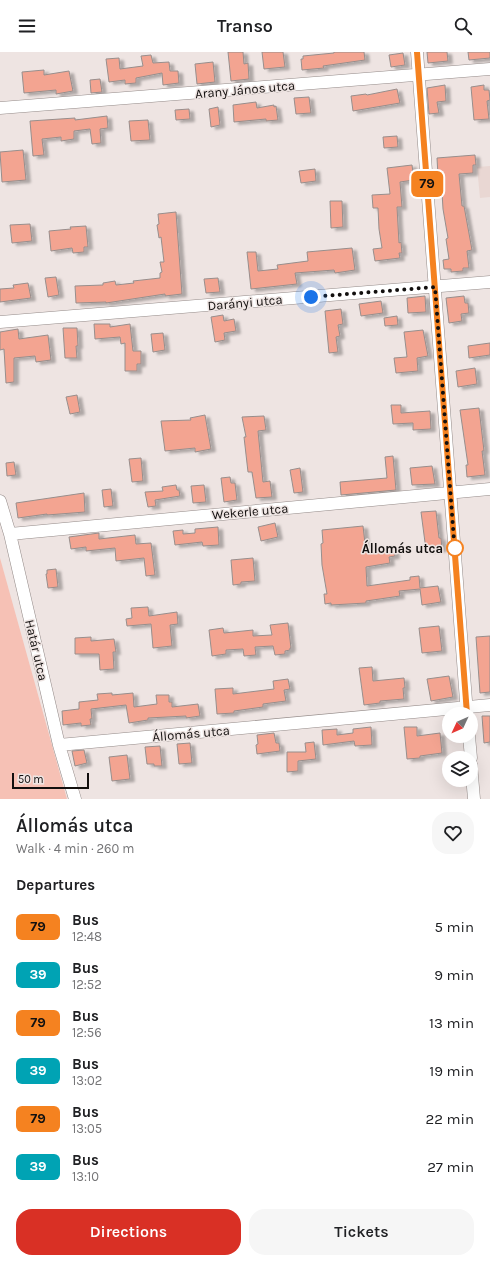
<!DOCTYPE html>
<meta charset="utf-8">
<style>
body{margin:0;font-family:Karla,sans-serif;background:#f6f6f6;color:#202124;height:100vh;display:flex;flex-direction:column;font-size:15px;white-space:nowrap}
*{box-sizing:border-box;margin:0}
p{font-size:13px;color:#757577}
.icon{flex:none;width:22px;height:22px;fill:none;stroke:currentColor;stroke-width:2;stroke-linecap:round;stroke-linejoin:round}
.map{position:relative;height:747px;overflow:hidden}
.sheet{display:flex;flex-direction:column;background:#fff;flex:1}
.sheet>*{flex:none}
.badge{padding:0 8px;border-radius:6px;font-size:14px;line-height:26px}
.needle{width:26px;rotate:226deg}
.controls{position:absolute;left:442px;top:655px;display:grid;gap:8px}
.controls a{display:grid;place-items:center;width:36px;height:36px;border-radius:50%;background:#fff;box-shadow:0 4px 16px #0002;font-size:20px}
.scale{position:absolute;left:12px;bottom:10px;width:77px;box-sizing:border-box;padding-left:4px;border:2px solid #120f0e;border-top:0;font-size:11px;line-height:14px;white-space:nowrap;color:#120f0e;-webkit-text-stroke:3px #eee4e2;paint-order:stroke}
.you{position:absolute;width:20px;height:20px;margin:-10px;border:3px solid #fff;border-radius:50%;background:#1a73e8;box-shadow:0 0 0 6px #1a73e833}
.map>.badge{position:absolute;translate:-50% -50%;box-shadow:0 0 0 2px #fff}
h2{padding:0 16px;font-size:15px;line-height:36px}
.round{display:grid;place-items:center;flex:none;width:42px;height:42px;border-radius:16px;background:#f6f6f6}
.headline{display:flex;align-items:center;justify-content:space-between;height:68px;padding:0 16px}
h1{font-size:19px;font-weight:600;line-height:30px}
.action{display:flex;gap:8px;margin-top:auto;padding:8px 16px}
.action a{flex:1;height:46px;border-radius:16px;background:#d93025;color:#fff;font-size:16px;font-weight:600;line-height:46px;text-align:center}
.action a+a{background:#f6f6f6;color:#202124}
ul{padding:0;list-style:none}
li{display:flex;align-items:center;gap:12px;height:48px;padding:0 16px}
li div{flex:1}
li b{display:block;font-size:15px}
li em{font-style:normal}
li .badge{min-width:44px;font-weight:700;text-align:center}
header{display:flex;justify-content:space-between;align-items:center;height:52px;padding:0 16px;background:#fff;font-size:18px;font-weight:600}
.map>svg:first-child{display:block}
</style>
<header><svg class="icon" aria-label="menu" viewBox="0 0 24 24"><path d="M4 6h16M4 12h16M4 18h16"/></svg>Transo<svg class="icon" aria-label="search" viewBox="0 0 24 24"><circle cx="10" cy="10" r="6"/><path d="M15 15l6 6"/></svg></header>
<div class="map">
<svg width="490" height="747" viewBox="0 0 490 747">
<defs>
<filter id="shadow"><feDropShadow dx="4.5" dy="2.5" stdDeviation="1" flood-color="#0004"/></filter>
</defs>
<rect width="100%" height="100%" fill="#eee4e2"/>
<path fill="#e9d7d3" d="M490,114V145L480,146L477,115Z"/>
<path fill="#f6c1b5" d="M0,506L67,747H0Z"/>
<path fill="#f3a491" stroke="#978e8c" filter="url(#shadow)" d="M228,0H243L244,12L248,11L249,27L231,29Z
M262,0H283L285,15L264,17Z
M334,0H364L365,8L323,14L324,16L302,18L301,7H303V4L334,1Z
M427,0H447L448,9L428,11Z
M468,0H490V6L469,8Z
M403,1L405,13L391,15L389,3Z
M151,3L153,11L169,10L170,19H178L179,31L163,33L162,21L136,26V31L125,32V28L109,30L106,7L119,6L120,17L143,14L141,4Z
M213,10L215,30L197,32L195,12Z
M44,18V23L69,19L73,39L56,42V38L24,41L22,20Z
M100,27L102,40L91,41L90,28Z
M445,33L446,49L437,50L439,61L429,62L427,36Z
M484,33V38H489L490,48L487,49L489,67L474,68L471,35Z
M397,37L400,51L353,59L351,44L366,42L367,43Z
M309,45L311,61L296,62L294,46Z
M256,50L257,56L274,53V55L276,54L278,68L266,69V67L234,70L233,53Z
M218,55L220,73L211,75L209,57Z
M189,57L190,67L176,68L175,58Z
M107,64L108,76L100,77L101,91L92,92L90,77L74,79V87L61,89V85L42,87L44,103L33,104L30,69L75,66V68Z
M148,68L150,88L131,89L129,69Z
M397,84L398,95L384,96L383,85Z
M23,98L26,128L2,130L0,100Z
M475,103L476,113H473V121L459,122L462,154H464L472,198L467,199L469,216H463V219L451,220V217H444L443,208L449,207L446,187L448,186L443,157L441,124H438L437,106Z
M412,113L414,128L400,130L402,155H397L399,191L401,190L402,201H399L400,206L375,209L373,197L382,196L379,177L378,156H373L372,143L390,142L387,116Z
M315,117L316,129L301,131L299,119Z
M330,149H342L343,175L331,176Z
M176,160L182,242L165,244V242L106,251V250L76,251L75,234L103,233V231L115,229L116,233L134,231L133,229L160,226V221L162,220L160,210H164L161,185L159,186L157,173L159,172L158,162Z
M30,172L32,189L12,191L10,173Z
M86,174L88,195H84V200L73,201L72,196L51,199L49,179L71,177L70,175Z
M352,196L355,218L335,221L334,218L295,221L297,232L251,237L247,200H256L258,219L278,217L277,213L308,209L307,200Z
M56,225L59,243L48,245L45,226Z
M218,226L220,240L206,241L204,227Z
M28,231L31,246L0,250V237L14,236L13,233Z
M425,244L426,260L408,261L407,246Z
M464,244L465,251H468L469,261L461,262L462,269L449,271L446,246Z
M381,249L383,261L361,264L359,252Z
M341,257L343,272L338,273L340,284L336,285L338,300L329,301L325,259Z
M223,263L224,269L234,267L236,279L224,281L225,288L215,290L211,265Z
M397,264L398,273L385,274L384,266Z
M94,272H110V275L130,272L133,299H141V312H137V319H125V291L121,292L120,285L95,287Z
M63,276H77L78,294H76L77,306H65Z
M18,277L19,287L48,283L51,308L36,310L35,304L14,306V330L6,331L4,297L0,298V280Z
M423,278L428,304L417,306L418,319L396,321L394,306L407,305L404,280Z
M163,281L165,298L153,300L151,282Z
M490,291V303L469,306L468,294Z
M475,316L477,332L458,335L456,319Z
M77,343L80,360L70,362L66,345Z
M391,353H401V361L430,359L431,377L413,378V371L393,372Z
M479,356L484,399H482L485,423L467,425L466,413H468L460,358Z
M205,363L211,397L195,400V396L165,399L161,369L191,368L190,366Z
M264,364L266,378L258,379L263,430L270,429L272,445L256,446L252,420H248L244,385H246L242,365Z
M393,404L396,438L341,443L340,430L387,426L385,405Z
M141,406L143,429L132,430L129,407Z
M14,410L16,423L7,424L6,411Z
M432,414L435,432L412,433L410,416Z
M300,416L303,440L294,441L290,418Z
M230,425L231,431H235L237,448L224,450L221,426Z
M176,433L177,438H179L180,444L155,448L156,454L148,455L145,440L163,439L162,435Z
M204,433L206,450L193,451L191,434Z
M111,437L113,454L104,455L102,438Z
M84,441L85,460L47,463V462L18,466L16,451Z
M436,459L439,486H441L442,497L426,498L421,460Z
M275,471L278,485L261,489L258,475Z
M363,474L366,500L394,496L395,504L389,505L390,511L366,515L367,534L410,528V525L419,524L420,536L438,534L441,550L422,553L420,537L399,539L400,544L366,549V551L331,553V551L325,552L324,542H327L322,513L321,492L323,491L322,478Z
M218,475L219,493L203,494L202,490L175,493L173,479L183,478V482L195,481V477Z
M99,481V487L135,483L136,492L151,491L155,523L146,524L144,506L116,509L115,496L86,499V495L71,497L69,485Z
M253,506L255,529L241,530V532L233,533L231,508Z
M56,517L58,535L48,536L46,522H47V518Z
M148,555L149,564L177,560L178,572L170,573L172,594L153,596L151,572L127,574L126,567L132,566L131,556Z
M288,571L291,596H290V598L285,599V602L275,603L273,594L255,595L256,603L244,604L243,597L226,598V602L212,604L209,578L223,576L224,581L253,578V584L272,583L270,573Z
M439,574L442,599L422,601L419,576Z
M490,584V640L480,641L476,585Z
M91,585V589L114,587L116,600H113L114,617L100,618L99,602H75V586Z
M372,615L373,629L404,626L405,636H403L404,647L380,649V651L364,653L359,616Z
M449,624L453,645L431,649L427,627Z
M288,627L290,637L284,638L286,649L263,652V655L234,659V661L217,662L215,637L233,636V642L274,637L273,629Z
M112,641V643L133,641L134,655L157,652L156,643H169V650H172V655L198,652L200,664L186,666V664L148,666V668L129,671L126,653L91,657L92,667H90L91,673L81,674V671L63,673L62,659L79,657V650L98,648L97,642Z
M482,664H490V690L484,691Z
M371,675L372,693L355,694L354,689L323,693L322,678L337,677V683L353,681V677Z
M404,675H417V684L440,681L442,701L420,704V706L407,707Z
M274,681L276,691H279L280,699L257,702L256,693L258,692L257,683Z
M314,690L316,707L298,709V719L287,720V700H306L305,691Z
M190,691L192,711L179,712L177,692Z
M160,694L162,714H154V712H147L145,695Z
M84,698L87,711L75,714L72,699Z
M127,703L130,727L112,729L109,705Z"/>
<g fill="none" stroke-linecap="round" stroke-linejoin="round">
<g stroke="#948b89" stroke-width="13">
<path id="street" d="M417,0L467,662
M0,56L490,17
M0,270L490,230
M0,449L10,482L59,693L75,747
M10,482L490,437
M469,684L471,706
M59,693L490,653
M471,712L474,747"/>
</g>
<use href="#street" stroke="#fff" stroke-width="12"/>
</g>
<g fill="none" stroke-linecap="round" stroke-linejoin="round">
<g stroke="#fff" stroke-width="9">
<path id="line" d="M417,0L467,662"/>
</g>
<use href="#line" stroke="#f58220" stroke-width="6"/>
<path stroke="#120f0e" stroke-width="4" stroke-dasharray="0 7.2" d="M311,245L435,235L455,502V496"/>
</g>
<circle fill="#fff" stroke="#f58220" stroke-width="2" cx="455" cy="496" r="8"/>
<g text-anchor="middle" stroke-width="3" stroke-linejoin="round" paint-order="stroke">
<g font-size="13" fill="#120f0e" stroke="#eee4e2">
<text transform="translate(245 37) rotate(-5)" y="5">Arany János utca</text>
<text transform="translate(245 250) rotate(-5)" y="5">Darányi utca</text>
<text transform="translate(250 459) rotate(-5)" y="5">Wekerle utca</text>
<text transform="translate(37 598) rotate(77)" y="5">Határ utca</text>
<text transform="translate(191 681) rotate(-5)" y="5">Állomás utca</text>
</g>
<g font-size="13" font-weight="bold" fill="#120f0e" stroke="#eee4e2" text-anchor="end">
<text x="443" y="501">Állomás utca</text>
</g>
</g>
</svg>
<div class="controls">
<a><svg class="needle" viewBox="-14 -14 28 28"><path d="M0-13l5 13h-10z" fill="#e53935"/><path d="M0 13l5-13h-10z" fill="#757577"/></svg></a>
<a><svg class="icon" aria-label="layers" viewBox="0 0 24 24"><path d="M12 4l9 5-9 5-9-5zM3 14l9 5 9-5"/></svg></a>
</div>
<div class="scale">50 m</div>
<div class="you" style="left:311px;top:245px"></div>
<b class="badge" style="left:427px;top:132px;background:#f58220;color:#111">79</b>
</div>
<section class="sheet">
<div class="headline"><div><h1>Állomás utca</h1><p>Walk · 4 min · 260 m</p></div><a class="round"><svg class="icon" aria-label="heart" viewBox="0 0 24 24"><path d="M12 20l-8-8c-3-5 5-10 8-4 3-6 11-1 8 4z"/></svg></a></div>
<h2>Departures</h2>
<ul>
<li><span class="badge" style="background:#f58220;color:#111">79</span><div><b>Bus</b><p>12:48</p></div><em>5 min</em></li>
<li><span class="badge" style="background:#00a3b4;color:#fff">39</span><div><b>Bus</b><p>12:52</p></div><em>9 min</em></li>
<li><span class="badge" style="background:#f58220;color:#111">79</span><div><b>Bus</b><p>12:56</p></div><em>13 min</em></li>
<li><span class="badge" style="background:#00a3b4;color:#fff">39</span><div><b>Bus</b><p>13:02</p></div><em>19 min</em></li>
<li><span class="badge" style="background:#f58220;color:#111">79</span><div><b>Bus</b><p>13:05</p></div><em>22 min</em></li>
<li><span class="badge" style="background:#00a3b4;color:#fff">39</span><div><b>Bus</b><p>13:10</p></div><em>27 min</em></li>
</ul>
<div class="action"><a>Directions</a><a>Tickets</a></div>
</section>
